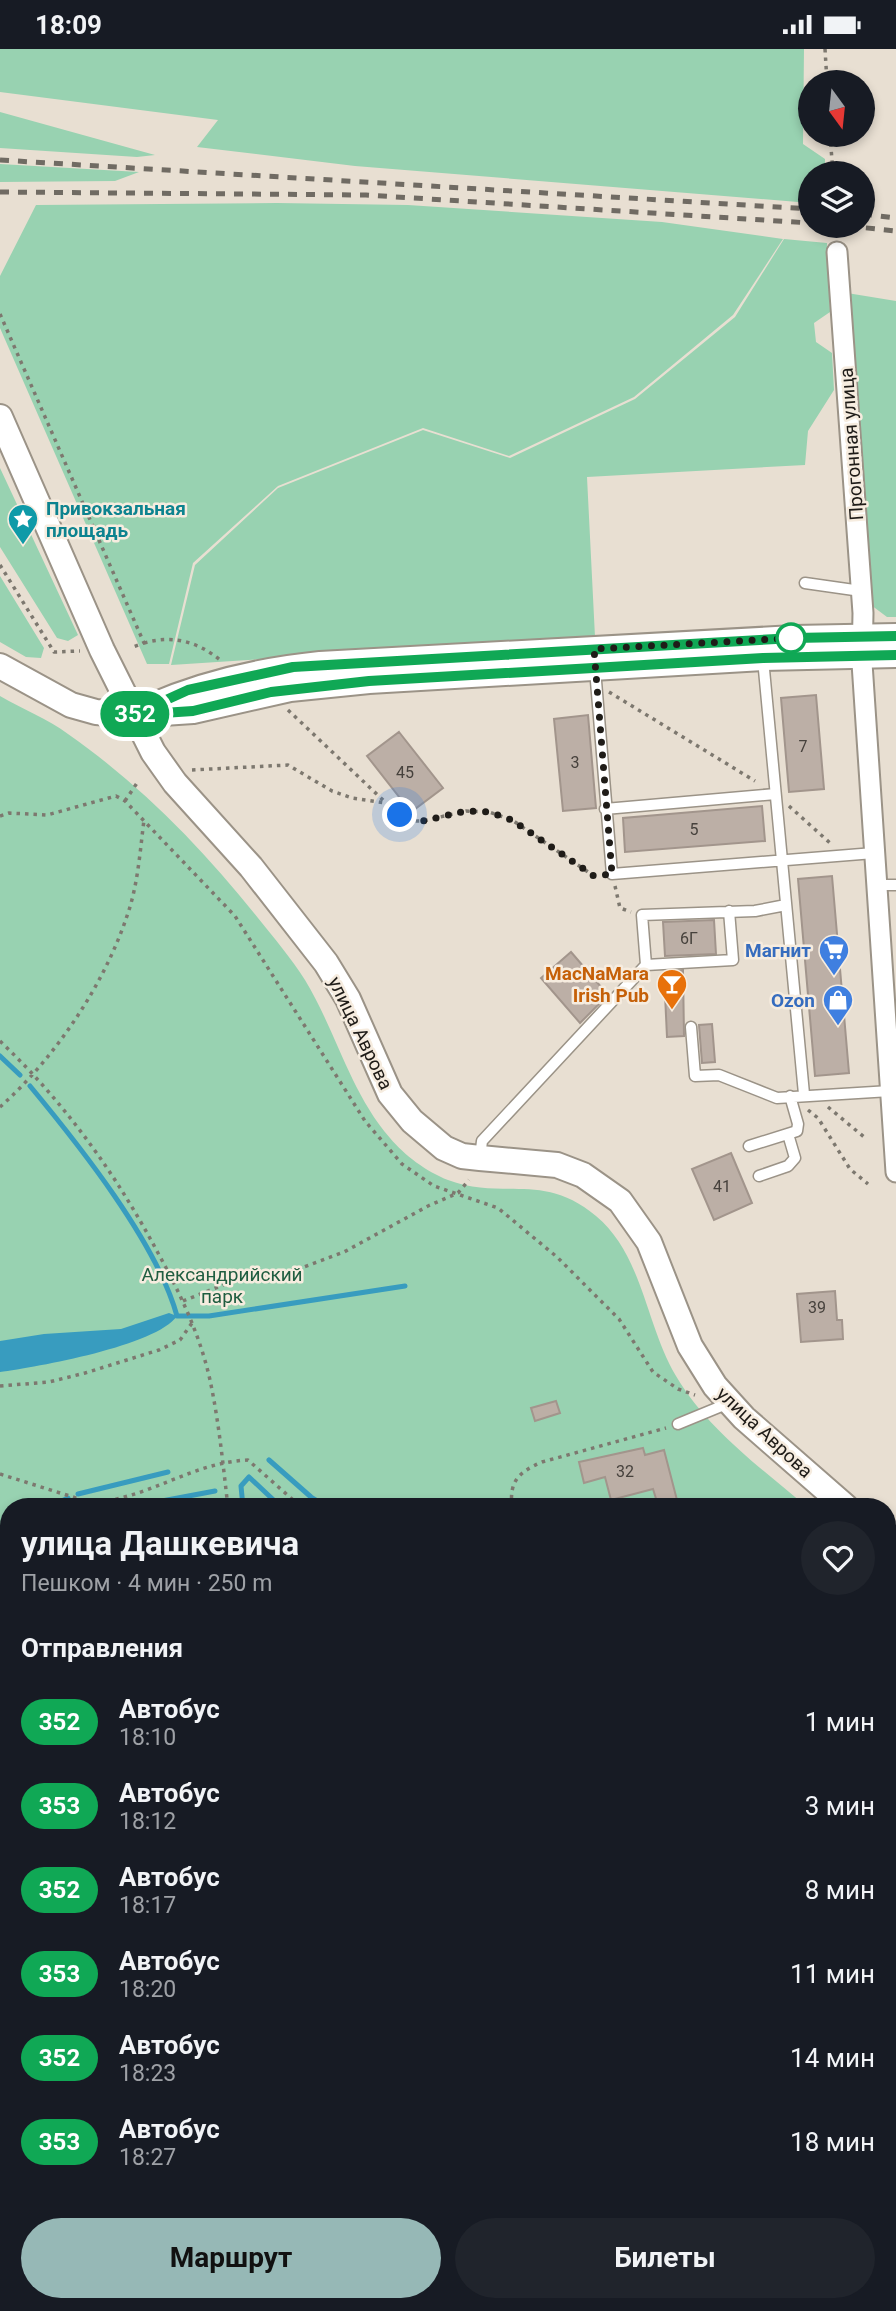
<!DOCTYPE html>
<html lang="ru">
<meta charset="utf-8">
<style>
body{margin:0;font-family:Roboto,sans-serif;background:#20242c;color:#f1f3f6;height:100vh;display:flex;flex-direction:column;font-size:26px;white-space:nowrap}
*{box-sizing:border-box;margin:0}
p{font-size:23px;color:#9ea1a6}
.icon{flex:none;width:38px;height:38px;fill:none;stroke:currentColor;stroke-width:2;stroke-linecap:round;stroke-linejoin:round}
.map{position:relative;flex:1;overflow:hidden}
.sheet{position:absolute;left:0px;top:1449px;width:896px;height:814px;display:flex;flex-direction:column;background:#171b24;border-radius:28px 28px 0 0;box-shadow:0 4px 10px #0003}
.sheet>*{flex:none}
.badge{padding:0 14px;border-radius:23px;font-size:24px;line-height:46px}
.needle{width:46px;rotate:165deg}
.controls{position:absolute;left:798px;top:21px;display:grid;gap:14px}
.controls a{display:grid;place-items:center;width:77px;height:77px;border-radius:50%;background:#171b24;box-shadow:0 4px 10px #0003;font-size:35px}
.you{position:absolute;width:35px;height:35px;margin:-18px;border:5px solid #fff;border-radius:50%;background:#1a73e8;box-shadow:0 0 0 10px #1a73e833}
.map>.badge{position:absolute;translate:-50% -50%;box-shadow:0 0 0 4px #fff}
h2{padding:0 21px;font-size:26px;line-height:63px}
.round{display:grid;place-items:center;flex:none;width:74px;height:74px;border-radius:37px;background:#20242c}
.headline{display:flex;align-items:center;justify-content:space-between;height:119px;padding:0 21px}
h1{font-size:33px;font-weight:700;line-height:52px}
.cta{display:flex;gap:14px;margin-top:auto;padding:14px 21px}
.cta a{flex:1;height:80px;border-radius:42px;background:#96b8b6;color:#111;font-size:28px;font-weight:700;line-height:80px;text-align:center}
.cta a+a{background:#20242c;color:#f1f3f6}
ul{padding:0;list-style:none}
li{display:flex;align-items:center;gap:21px;height:84px;padding:0 21px}
li div{flex:1}
li b{display:block;font-size:26px}
li em{font-style:normal}
li .badge{min-width:77px;font-weight:700;text-align:center}
.status{display:flex;justify-content:space-between;align-items:center;height:49px;padding:0 35px;background:#171b24;direction:ltr}
.status svg{height:19px;fill:currentColor}
.map>svg:first-child{display:block}
</style>
<div class="status"><b>18:09</b><svg viewBox="0 0 49 12"><path d="M0 12V9h3v3zM5 12V6h3v6zM10 12V3h3v9zM15 12V0h3v12zM26 1h20v11H26zM47 4h2v5h-2z"/></svg></div>
<div class="map">
<svg width="896" height="2262" viewBox="0 0 896 2262">
<rect width="100%" height="100%" fill="#e8dfd2"/>
<path fill="#98d2b1" d="M0,0H804L803,95L825,110V124H810V154L355,117L197,98L218,71L0,43Z
M0,63L155,106L137,108L0,99Z
M0,115L139,123L115,132L0,133Z
M277,154L408,156L662,173L783,190L733,266L634,348L509,407L423,379L278,437L193,514L169,615H147L0,279V227L36,156Z
M784,190L827,194L830,263L814,274L816,293L832,304L834,341L808,382L805,416L587,428L595,588L171,616L195,516L278,439L423,381L510,409L635,350L735,268Z
M847,244L896,252V568H887L871,556Z
M0,419L78,586L68,592L57,589L0,498Z
M0,527L44,599L41,609L26,608L0,593Z
M0,647C22,660 48,670 68,685C141,736 203,800 258,869C274,889 291,909 305,931C336,982 350,1043 390,1089C404,1106 427,1123 448,1131C502,1152 542,1122 596,1167C643,1206 646,1277 676,1327C708,1381 760,1418 807,1458H9V2254H697V2262H0Z
M887,1539L896,1552V1701H887Z"/>
<path fill="#389cbf" d="M169,1264L177,1267C156,1297 37,1318 0,1323V1292L44,1285L121,1280Z"/>
<g fill="none" stroke-linecap="round" stroke-linejoin="round">
<path stroke="#389cbf" stroke-width="5" d="M0,1007L20,1026
M30,1037C79,1096 157,1194 177,1267H209L405,1237
M269,1411L311,1448L327,1458
M78,1445L168,1423
M49,1458L68,1449
M130,1458L215,1442
M243,1458L241,1437L249,1428L281,1458
M0,1493L9,1486
M0,1526L9,1514
M0,1951L9,1949
M0,2054L9,2083"/>
</g>
<path fill="#bcafa6" stroke="#a2958c" stroke-width="2" d="M816,646L824,740L789,743L781,649Z
M588,666L596,759L563,762L554,670Z
M399,683L443,739L411,763L367,707Z
M762,757L765,792L625,803L623,769Z
M832,827L849,1024L815,1027L798,830Z
M714,871L716,905L665,907L663,873Z
M571,903L608,946L580,974L541,929Z
M683,921L684,987L667,988L664,924Z
M712,975L715,1013L702,1014L699,976Z
M731,1104L752,1154L714,1171L692,1120Z
M835,1242L837,1271H842L843,1290L801,1293L797,1245Z
M556,1352L560,1364L535,1372L531,1359Z
M643,1399L645,1406L664,1401L677,1451L658,1456L653,1440L611,1451L605,1428L584,1434L579,1413Z"/>
<g fill="none" stroke-linecap="round" stroke-linejoin="round">
<g stroke="#9b9387" stroke-width="13">
<path id="service" d="M805,534L861,542
M763,610L804,1045
M595,620L612,825L874,804
M605,760L775,745
M876,836H896
M646,916L733,911L729,862
M691,978L695,1027L719,1026L777,1049L890,1042
M749,1097L797,1082L798,1075L790,1047
M480,1108L482,1092L646,916L642,866L755,862L786,856
M759,1127L788,1117L795,1109L788,1085
M678,1375L729,1354
M887,1773L896,1777
M887,1886L896,1895
M887,1957L896,1951
M887,2043H896"/>
</g>
<g stroke="#9b9387" stroke-width="23">
<path id="minor" d="M837,203L863,564L862,614L896,1123"/>
</g>
<g stroke="#9b9387" stroke-width="28">
<path id="tertiary" d="M0,368L102,601L153,703L175,734L251,818L326,914L348,950L390,1045L412,1072L444,1099L462,1107L480,1109L557,1116L583,1126L620,1152L649,1193L690,1297L715,1337L744,1369L846,1458
M0,617L71,656L96,663L133,666L193,662L290,640L369,632L763,609L896,606
M149,658C204,634 261,621 320,615L794,589L896,587
M887,1500L896,1510"/>
</g>
<path stroke="#7d786f" stroke-width="3.5" stroke-dasharray="3.5 5" stroke-linecap="butt" d="M825,0L827,33
M830,86L833,124
M836,177V187
M0,265L144,594L133,598
M0,516L54,603L80,602
M144,594C172,586 197,592 220,611
M609,643L755,732
M288,661L384,752
M192,721L288,716L332,742L352,749L385,754L412,772H423L466,762L489,763L512,771L594,827L599,826
M125,752L139,731
M789,757L830,794
M0,767L9,764L47,766L116,747L125,752L235,867L365,1072L402,1115L434,1137L498,1159L557,1208L619,1270L653,1323L678,1340L695,1346
M615,837L620,859L631,863
M0,992C65,1054 116,1125 158,1204C180,1244 200,1286 210,1331C219,1373 223,1416 228,1458
M0,1058C55,1009 104,936 127,867C138,836 140,802 144,771
M828,1058L864,1088
M808,1061L818,1069L850,1120L868,1135
M183,1252L238,1230L296,1221L344,1203L428,1157L458,1144L469,1131
M0,1337L49,1333L85,1324L159,1301L180,1291L192,1274
M0,1425L95,1455
M91,1458C106,1452 123,1449 138,1444C176,1431 207,1413 248,1411L301,1458
M512,1458C509,1432 519,1423 542,1413L666,1379
M0,1515L9,1505
M0,2109L9,2129
M0,2249L9,2251
M21,2254L55,2262
M155,2254L168,2262
M309,2254L310,2262
M590,2262L603,2254
M683,2262V2254"/>
<use href="#service" stroke="#fff" stroke-width="10"/>
<use href="#minor" stroke="#fff" stroke-width="19"/>
<use href="#tertiary" stroke="#fff" stroke-width="24"/>
<path stroke="#706b63" stroke-width="5" stroke-dasharray="9 9" stroke-linecap="butt" d="M0,111L810,160
M0,143L366,146L810,174
M863,165L896,169
M848,177L896,182"/>
</g>
<g fill="none" stroke-linecap="round" stroke-linejoin="round">
<g stroke="#fff" stroke-width="16">
<path id="line" d="M896,587L794,589L293,618L188,641L133,666L193,662L271,643L369,632L763,609L896,606"/>
</g>
<use href="#line" stroke="#10a855" stroke-width="10"/>
<path stroke="#1f1c18" stroke-width="7" stroke-dasharray="0 12.6" d="M400,766L412,772H423L466,762L489,763L512,771L594,827L612,825L594,600L794,589H791"/>
</g>
<defs>
<g id="sight-pin" transform="scale(1.575)"><path d="M0 17L-7.5 6A9.5 9.5 0 1 1 7.5 6Z" fill="#0f9aa8" stroke="#f6ecdf"/><path d="M0-6L1.8-2.2L6-1.7L2.9 1.2L3.7 5.4L0 3.3L-3.7 5.4L-2.9 1.2L-6-1.7L-1.8-2.2Z" fill="#fff"/></g>
<g id="supermarket-pin" transform="scale(1.575)"><path d="M0 17L-7.5 6A9.5 9.5 0 1 1 7.5 6Z" fill="#3f7fe0" stroke="#f6ecdf"/><path d="M-6-5.5h2.5l.6 2H6L4.5 2H-2.5L-4.4-4H-6ZM-1.5 3.2a1.3 1.3 0 1 0 .1 0ZM3 3.2a1.3 1.3 0 1 0 .1 0Z" fill="#fff"/></g>
<g id="bar-pin" transform="scale(1.575)"><path d="M0 17L-7.5 6A9.5 9.5 0 1 1 7.5 6Z" fill="#e8710a" stroke="#f6ecdf"/><path d="M-6-5H6L.8 .8V4.5H3.5V6h-7V4.5H-.8V.8Z" fill="#fff"/></g>
<g id="shop-pin" transform="scale(1.575)"><path d="M0 17L-7.5 6A9.5 9.5 0 1 1 7.5 6Z" fill="#3f7fe0" stroke="#f6ecdf"/><path d="M-5-2.5h2.3a2.7 3.5 0 0 1 5.4 0H5L5.5 6h-11ZM-1.5-2.5h3a1.5 2.3 0 0 0-3 0Z" fill="#fff"/></g>
</defs>
<g fill-rule="evenodd">
<use href="#sight-pin" x="23" y="470"/>
<use href="#supermarket-pin" x="834" y="901"/>
<use href="#bar-pin" x="672" y="935"/>
<use href="#shop-pin" x="838" y="951"/>
</g>
<circle fill="#fff" stroke="#10a855" stroke-width="3.5" cx="791" cy="589" r="14"/>
<g text-anchor="middle" stroke-width="5" stroke-linejoin="round" paint-order="stroke">
<g font-size="16" fill="#46413c">
<text x="803" y="703">7</text>
<text x="575" y="719">3</text>
<text x="405" y="729">45</text>
<text x="694" y="786">5</text>
<text x="689" y="895">6Г</text>
<text x="722" y="1143">41</text>
<text x="817" y="1264">39</text>
<text x="625" y="1428">32</text>
</g>
<g font-size="19" fill="#1f1c18" stroke="#f6ecdf">
<text transform="translate(851 395) rotate(-94)" y="7">Прогонная улица</text>
<text transform="translate(361 984) rotate(64)" y="7">улица Аврова</text>
<text transform="translate(765 1383) rotate(43)" y="7">улица Аврова</text>
</g>
<g font-size="19" font-weight="bold" fill="#0d838f" stroke="#f6ecdf" text-anchor="start">
<text x="46" y="466">Привокзальная<tspan x="46" dy="22">площадь</tspan></text>
</g>
<g font-size="19" font-weight="bold" fill="#366cbe" stroke="#f6ecdf" text-anchor="end">
<text x="811" y="908">Магнит</text>
<text x="815" y="958">Ozon</text>
</g>
<g font-size="19" font-weight="bold" fill="#c56008" stroke="#f6ecdf" text-anchor="end">
<text x="649" y="931">MacNaMara<tspan x="649" dy="22">Irish Pub</tspan></text>
</g>
<g font-size="19" fill="#1f5d40" stroke="#f6ecdf">
<text x="222" y="1232">Александрийский<tspan x="222" dy="22">парк</tspan></text>
</g>
</g>
</svg>
<div class="controls">
<a><svg class="needle" viewBox="-14 -14 28 28"><path d="M0-13l5 13h-10z" fill="#e53935"/><path d="M0 13l5-13h-10z" fill="#9ea1a6"/></svg></a>
<a><svg class="icon" aria-label="layers" viewBox="0 0 24 24"><path d="M12 4l9 5-9 5-9-5zM3 14l9 5 9-5"/></svg></a>
</div>
<div class="you" style="left:400px;top:766px"></div>
<b class="badge" style="left:135px;top:665px;background:#10a855;color:#fff">352</b>
<section class="sheet">
<div class="headline"><div><h1>улица Дашкевича</h1><p>Пешком · 4 мин · 250 m</p></div><a class="round"><svg class="icon" aria-label="heart" viewBox="0 0 24 24"><path d="M12 20l-8-8c-3-5 5-10 8-4 3-6 11-1 8 4z"/></svg></a></div>
<h2>Отправления</h2>
<ul>
<li><span class="badge" style="background:#10a855;color:#fff">352</span><div><b>Автобус</b><p>18:10</p></div><em>1 мин</em></li>
<li><span class="badge" style="background:#10a855;color:#fff">353</span><div><b>Автобус</b><p>18:12</p></div><em>3 мин</em></li>
<li><span class="badge" style="background:#10a855;color:#fff">352</span><div><b>Автобус</b><p>18:17</p></div><em>8 мин</em></li>
<li><span class="badge" style="background:#10a855;color:#fff">353</span><div><b>Автобус</b><p>18:20</p></div><em>11 мин</em></li>
<li><span class="badge" style="background:#10a855;color:#fff">352</span><div><b>Автобус</b><p>18:23</p></div><em>14 мин</em></li>
<li><span class="badge" style="background:#10a855;color:#fff">353</span><div><b>Автобус</b><p>18:27</p></div><em>18 мин</em></li>
</ul>
<div class="cta"><a>Маршрут</a><a>Билеты</a></div>
</section>
</div>
